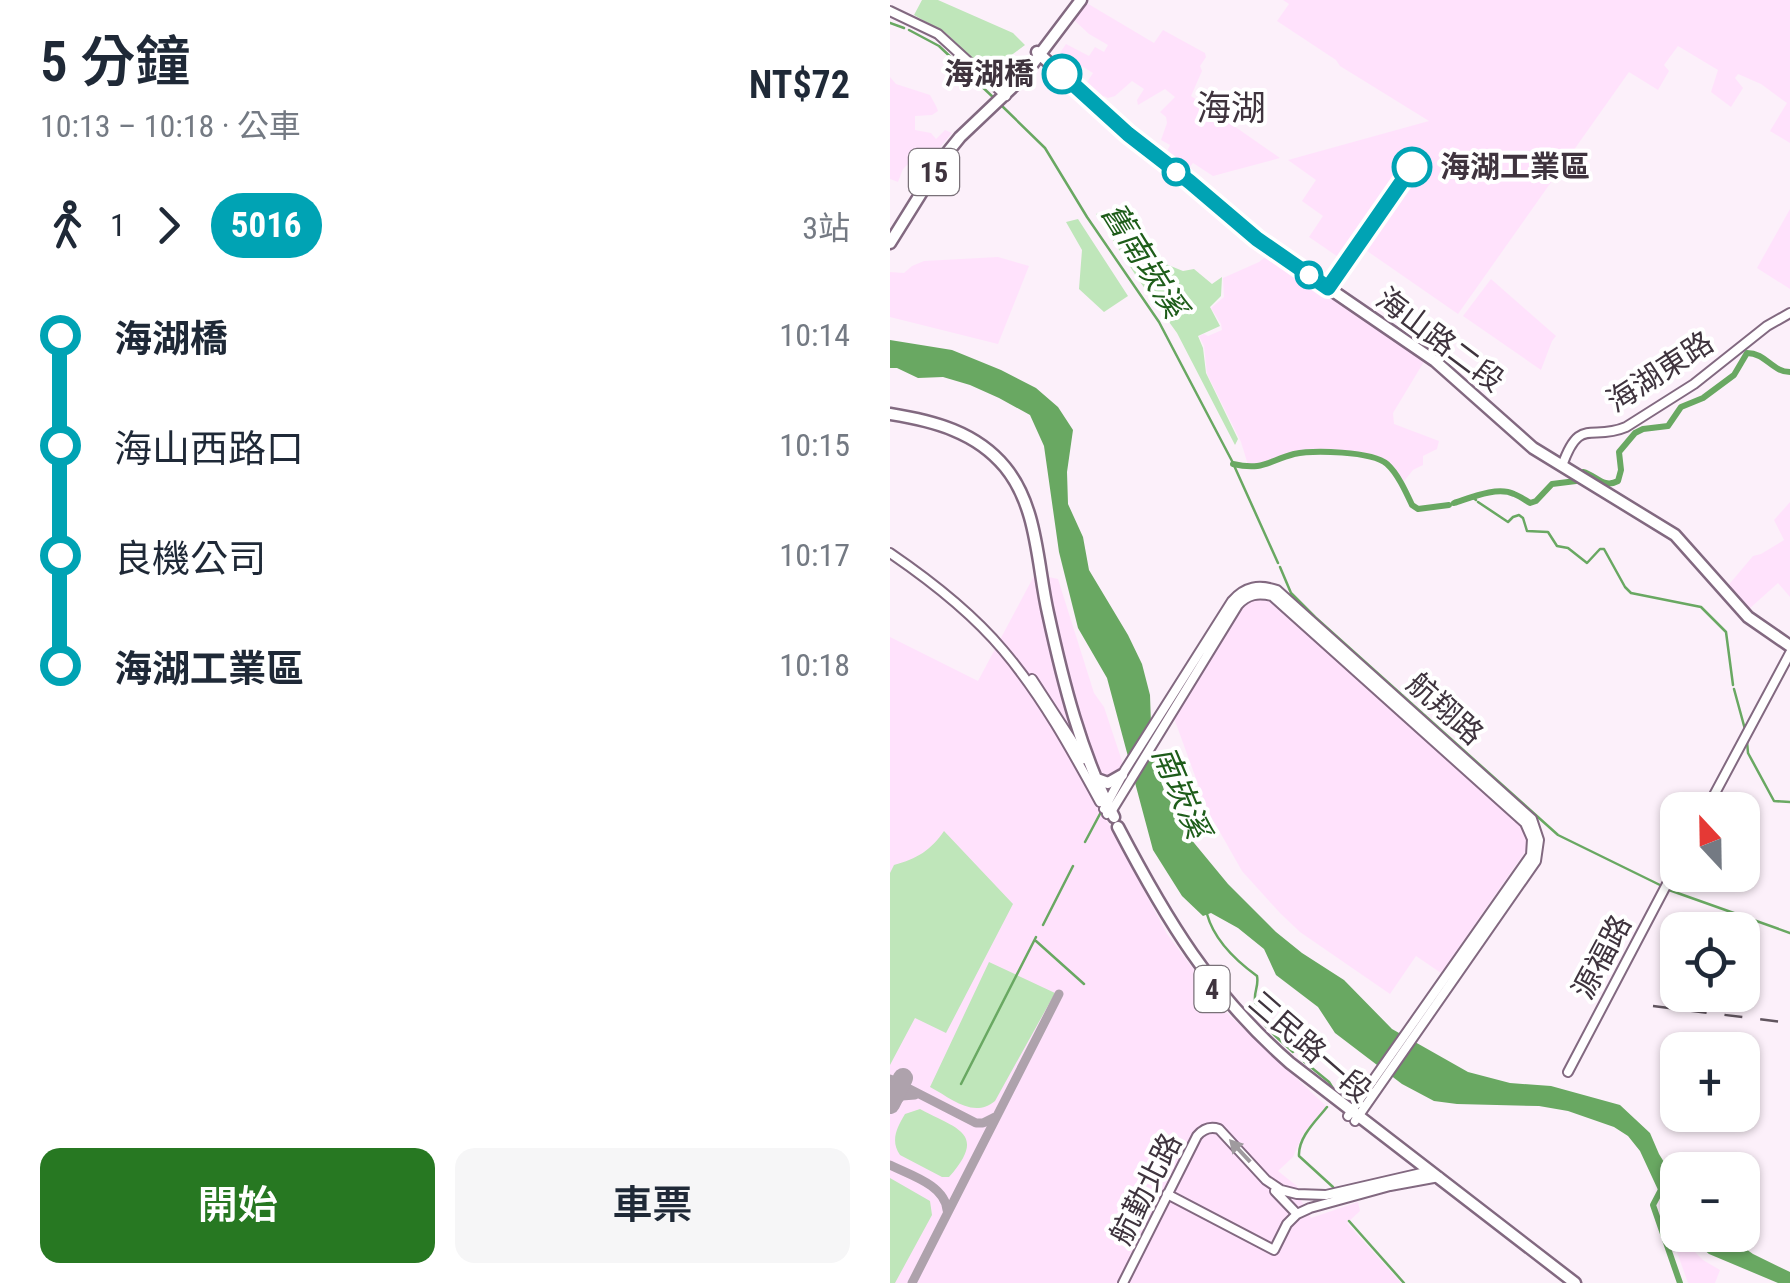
<!DOCTYPE html>
<html lang="zh-TW">
<meta charset="utf-8">
<style>
body{margin:0;font-family:"Roboto Condensed","Noto Sans TC",sans-serif;background:#f6f6f7;color:#1f2937;height:100vh;display:flex;flex-direction:column;font-size:38px;white-space:nowrap}
*{box-sizing:border-box;margin:0}
p{font-size:32px;color:#747a83}
.icon{flex:none;width:55px;height:55px;fill:none;stroke:currentColor;stroke-width:2;stroke-linecap:round;stroke-linejoin:round}
.map{position:relative;flex:1;overflow:hidden}
.side{display:flex;flex-direction:column;background:#fff;width:890px}
.side>*{flex:none}
.badge{padding:0 20px;border-radius:32px;font-size:35px;line-height:65px}
.needle{width:65px;rotate:338deg}
.buttons{position:absolute;left:770px;top:792px;display:grid;gap:20px}
.buttons a{display:grid;place-items:center;width:100px;height:100px;border-radius:20px;background:#fff;box-shadow:0 2px 8px #0004;font-size:50px}
.map>.badge{position:absolute;translate:-50% -50%;box-shadow:0 0 0 5px #fff}
.legs{display:flex;align-items:center;gap:15px;height:110px;padding:0 40px;font-size:32px}
.legs p{margin-inline-start:auto}
.summary{display:flex;align-items:center;justify-content:space-between;height:170px;padding:0 40px}
h1{font-size:55px;font-weight:600;line-height:75px}
.button{display:flex;gap:20px;margin-top:auto;padding:20px 40px}
.button a{flex:1;height:115px;border-radius:20px;background:#277822;color:#fff;font-size:40px;font-weight:600;line-height:115px;text-align:center}
.button a+a{background:#f6f6f7;color:#1f2937}
ul{padding:0 40px;list-style:none}
li{display:flex;align-items:center;gap:35px;height:110px;font-size:38px}
li i{display:grid;place-items:center;width:15px;height:100%;margin:0 12px;background:currentColor}
li i::after{content:'';width:25px;height:25px;margin:-12px;border:8px solid;border-radius:50%;background:#fff}
li p{margin-inline-start:auto}
li:first-child i{background:linear-gradient(#0000 50%,currentColor 0)}
li:last-child i{background:linear-gradient(currentColor 50%,#0000 0)}
main{display:flex;flex:1;min-height:0}
.map>svg:first-child{display:block}
</style>
<main>
<section class="side">
<div class="summary"><div><h1>5 分鐘</h1><p>10:13 – 10:18 · 公車</p></div><b>NT$72</b></div>
<div class="legs"><svg class="icon" aria-label="walk" viewBox="0 0 24 24"><circle cx="13" cy="4" r="2"/><path d="M13 8l-2 6 4 7M11 14l-3 7M7 12l3-4h3l4 4"/></svg>1<svg class="icon" aria-label="forward" viewBox="0 0 24 24"><path d="M9 5l7 7-7 7"/></svg><b class="badge" style="background:#00a3b4;color:#fff">5016</b><p>3站</p></div>
<ul>
<li><i style="color:#00a3b4"></i><b>海湖橋</b><p>10:14</p></li>
<li><i style="color:#00a3b4"></i><span>海山西路口</span><p>10:15</p></li>
<li><i style="color:#00a3b4"></i><span>良機公司</span><p>10:17</p></li>
<li><i style="color:#00a3b4"></i><b>海湖工業區</b><p>10:18</p></li>
</ul>
<div class="button"><a>開始</a><a>車票</a></div>
</section>
<div class="map">
<svg width="900" height="1283" viewBox="0 0 900 1283">
<rect width="100%" height="100%" fill="#fcf0fa"/>
<path fill="#ffe2fc" d="M393,0H900V143L880,131L897,103L871,84L848,74L845,78L853,88L841,107L821,92L828,70L788,46L774,65L779,71L768,90L739,72L568,314L467,244L454,261L419,237L433,216L412,201L426,180L398,160L539,121L450,66L446,60L387,21L399,4Z
M195,2L264,43L273,30L315,53L316,57L310,66L312,71L301,96L390,158L323,176L303,163L294,173L274,158L280,145L271,140L277,123L276,117L270,112L285,97L275,89L248,105L247,100L254,89L242,81L225,96L218,98L214,96L209,102L192,90L203,73L170,53L176,44L199,56L205,47L214,52L218,45L199,34L183,19Z
M0,77L6,84L40,95L46,106L48,111L42,115L25,116V130L41,133L46,139L55,130L62,133L42,157L32,176L19,163L13,169L8,182L0,179Z
M900,209V289L867,268Z
M375,249L535,360L503,413L504,424L549,441L547,449L533,456V465L523,470L511,485L496,463L485,458L447,452L407,453L371,467L359,468L351,442L317,374L314,346L309,336L314,334L318,336L332,330L331,324L321,308L334,297L333,278L369,262L375,257Z
M108,257L139,266L108,344L0,317V272L14,273L22,266L34,261Z
M601,279L666,336L662,341L651,370L573,316Z
M900,502V597L888,583L859,609L836,588L863,556L871,554L894,540L884,520Z
M145,574L168,579L204,693L214,707L233,764L228,773L221,780L195,779L277,934L335,1011L436,1106L413,1134L403,1157L388,1171L408,1187L406,1191L421,1218L468,1202L470,1211L457,1223L511,1283H0V637L88,681Z
M370,598L383,602L622,815L635,833L637,842L635,852L551,973L526,956L500,994L410,932L390,913L352,871L327,827L321,820L284,718L351,607L360,600Z
M786,1233L813,1260L830,1270L825,1283H798L781,1235Z"/>
<path fill="#bfe6ba" d="M32,0H48L123,33L135,45L108,65L118,80L110,86L57,34L24,15Z
M220,209L239,248L246,252L293,271L304,269L322,284L332,277L331,296L320,307L330,326L308,336L313,348L316,373L348,439L345,445L287,333L248,279L206,214Z
M188,219L238,296L214,312L189,289L192,250L176,222Z
M54,831L123,904L56,1033L25,1018L0,1065V873L4,865C27,859 41,850 54,831Z
M99,962L165,993L105,1101C83,1119 61,1098 40,1087Z
M30,1109C67,1129 98,1133 59,1177H52L10,1155C0,1141 7,1127 15,1114Z
M0,1178L40,1201L42,1215L5,1283H0Z"/>
<path fill="#69a862" d="M0,340L62,350L111,370L146,388L168,407L183,430L177,472L178,504L193,537L199,570L238,635L252,664L260,695L262,753L274,790L300,838L338,884L386,932L412,953L454,980L502,1029L578,1072L620,1083L661,1086L730,1105L760,1133L769,1154L787,1183V1223L775,1205L750,1151L738,1136L724,1127L678,1111L649,1106L567,1104L544,1101L512,1084L445,1033L428,1007L386,975L374,949L348,928L321,913L313,916L292,896L263,850L217,678L188,628L169,552L154,446L140,415L109,398L80,385L53,377L28,378L7,368H0Z
M797,1235H836L863,1254L900,1272V1283H888L819,1254Z"/>
<g fill="none" stroke-linecap="round" stroke-linejoin="round">
<path stroke="#69a862" stroke-width="2.5" d="M0,23L14,28
M19,30L49,46L105,99
M111,105L155,148L197,217L269,322L342,461L388,563
M582,497L586,500
M588,502L618,522L623,517L629,515L633,518L637,531L658,532L667,546L678,548L697,563L710,549H714L735,587L741,593L811,607L836,632L843,685
M390,567L401,593L425,617L668,835L772,886
M844,689L856,733
M857,741L858,753L884,801L900,802
M195,842L211,812
M779,890L900,933
M317,914C324,940 345,960 367,976C369,986 364,991 365,1000C366,1023 388,1038 403,1052
M153,925L183,866
M146,941L194,984
M411,1059L439,1082L446,1093
M71,1084L146,937
M437,1107C426,1121 408,1137 409,1156L443,1187
M459,1221L514,1283"/>
<path stroke="#69a862" stroke-width="6" d="M343,464C373,471 378,461 404,454C423,450 482,451 497,464C508,474 516,492 522,505L528,509L559,505
M564,503C580,498 607,486 624,494C630,496 635,500 640,503L646,501L662,484L686,481L693,472C706,475 713,489 728,481L731,470L729,452L745,433L753,429L778,426L791,407L813,398L844,375L857,353C876,353 882,372 900,372
M773,1186L763,1205L790,1283"/>
<path stroke="#aea2ac" stroke-width="9" d="M0,1079L86,1123H93L105,1117
M0,1106L12,1096L25,1095
M0,1165C20,1175 55,1185 57,1210
M22,1283L169,994"/>
<path stroke="#aea2ac" stroke-width="20" d="M0,1104L13,1078"/>
<g stroke="#826980" stroke-width="12">
<path id="minor" d="M0,11L48,34L116,96
M672,466C690,415 701,442 736,427L804,384L877,326L900,313
M0,553C41,581 81,612 113,650C152,696 181,749 210,802
M142,679L194,759
M214,809L235,770L342,601C355,586 369,584 387,590L642,819L649,840L646,861L465,1121
M816,810L900,653
M217,814L221,812L348,605C358,594 368,593 382,596L635,823L642,839L641,855L458,1116
M678,1072L788,863
M385,1191L407,1214
M277,1194L384,1250L397,1224L407,1214L420,1208L500,1186L549,1177
M233,1283L307,1136C313,1129 320,1126 329,1129L376,1180L391,1190L407,1194L436,1195L540,1171"/>
</g>
<g stroke="#826980" stroke-width="15">
<path id="major" d="M147,52L238,134L298,180L367,239L545,361L643,448L785,535L858,617L900,646
M0,243L53,158L70,137L132,78L191,0
M0,414C44,421 86,432 115,467C148,507 147,565 158,613C173,682 191,754 224,817
M207,779L218,783L232,775
M228,827C276,919 320,993 400,1063L685,1283"/>
</g>
<use href="#minor" stroke="#fff" stroke-width="8"/>
<use href="#major" stroke="#fff" stroke-width="10"/>
<path stroke="#61555f" stroke-width="2.5" stroke-dasharray="18 18" stroke-linecap="butt" d="M763,1006L900,1023"/>
</g>
<defs><path id="oneway-solid" d="M-6-.8H1V-3.2L6.5 0L1 3.2V.8H-6Z" transform="scale(2.5)"/></defs>
<use fill="#9f9a9e" href="#oneway-solid" transform="translate(350 1151) rotate(-133)"/>
<g fill="none" stroke-linecap="round" stroke-linejoin="round">
<g stroke="#fff" stroke-width="22">
<path id="line-1" d="M172,74L238,134L300,182L367,239L438,288L522,167"/>
</g>
<use href="#line-1" stroke="#00a3b4" stroke-width="15"/>
</g>
<g fill="#fff" stroke="#00a3b4" stroke-width="5">
<circle cx="172" cy="74" r="18"/>
<circle cx="522" cy="167" r="18"/>
<circle cx="286" cy="172" r="12"/>
<circle cx="419" cy="275" r="12"/>
</g>
<g text-anchor="middle" stroke-width="8" stroke-linejoin="round" paint-order="stroke">
<g fill="#fff" stroke="#797178" stroke-width="2.5">
<rect x="19" y="149" width="50" height="46" rx="8"/>
<rect x="304.5" y="966" width="35" height="46" rx="8"/>
</g>
<g font-size="28" font-weight="bold" fill="#3f343e">
<text x="44" y="182">15</text>
<text x="322" y="999">4</text>
</g>
<g font-size="30" font-weight="bold" fill="#3f343e" stroke="#fff" text-anchor="end">
<text x="144" y="84">海湖橋</text>
<text x="550" y="177" text-anchor="start">海湖工業區</text>
</g>
<g font-size="30" fill="#3f343e" stroke="#fff">
<text transform="translate(550 340) rotate(37)" y="10">海山路二段</text>
<text transform="translate(770 372) rotate(-33)" y="10">海湖東路</text>
<text transform="translate(555 709) rotate(42)" y="10">航翔路</text>
<text transform="translate(712 957) rotate(-62)" y="10">源福路</text>
<text transform="translate(420 1047) rotate(41)" y="10">三民路一段</text>
<text transform="translate(256 1189) rotate(-63)" y="10">航勤北路</text>
</g>
<g font-size="32" font-style="italic" fill="#1e5d1a" stroke="#fff">
<text transform="translate(254 260) rotate(58)" y="11">舊南崁溪</text>
<text transform="translate(291 792) rotate(67)" y="11">南崁溪</text>
</g>
<g font-size="35" fill="#3f343e" stroke="#fff">
<text x="341" y="120">海湖</text>
</g>
</g>
</svg>
<div class="buttons">
<a><svg class="needle" viewBox="-14 -14 28 28"><path d="M0-13l5 13h-10z" fill="#e53935"/><path d="M0 13l5-13h-10z" fill="#747a83"/></svg></a>
<a><svg class="icon" aria-label="locate" viewBox="0 0 24 24"><circle cx="12" cy="12" r="6"/><path d="M12 2v4M12 18v4M2 12h4M18 12h4"/></svg></a>
<a>+</a>
<a>−</a>
</div>
</div>
</main>
